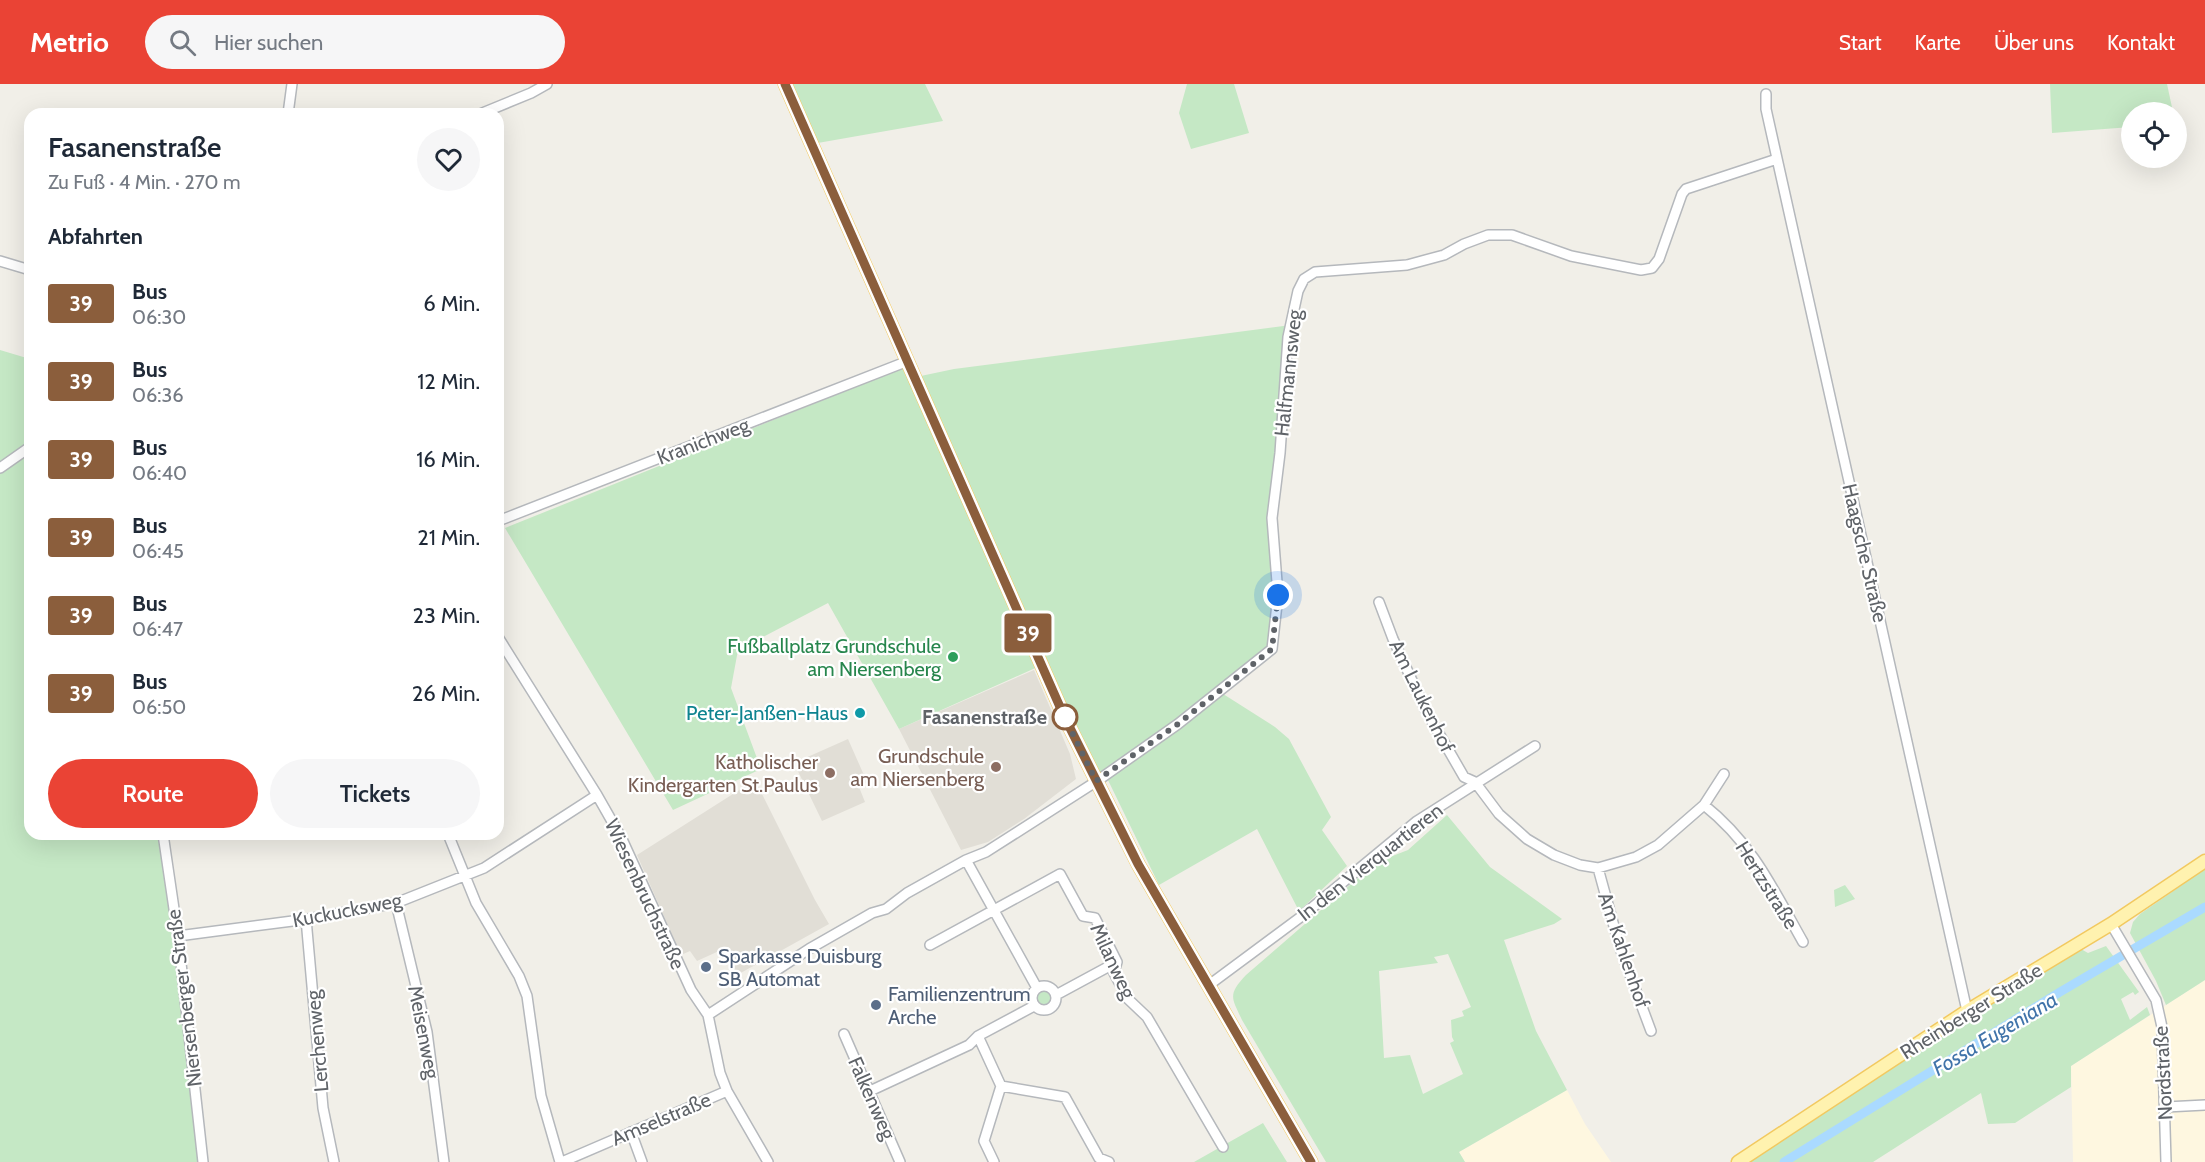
<!DOCTYPE html>
<html lang="de">
<meta charset="utf-8">
<style>
body{margin:0;font-family:Cabin,sans-serif;background:#f6f6f7;color:#1f2937;height:100vh;display:flex;flex-direction:column;font-size:22px;white-space:nowrap}
*{box-sizing:border-box;margin:0}
p{font-size:20px;color:#747a83}
.icon{flex:none;width:33px;height:33px;fill:none;stroke:currentColor;stroke-width:2;stroke-linecap:round;stroke-linejoin:round}
.map{position:relative;flex:1;overflow:hidden}
.drawer{position:absolute;left:24px;top:24px;width:480px;height:732px;display:flex;flex-direction:column;background:#fff;border-radius:18px;box-shadow:0 6px 24px #0002}
.drawer>*{flex:none}
.badge{padding:0 12px;border-radius:4px;font-size:21px;line-height:39px}
.tools{position:absolute;left:2121px;top:18px;display:grid;gap:12px}
.tools a{display:grid;place-items:center;width:66px;height:66px;border-radius:50%;background:#fff;box-shadow:0 6px 24px #0002;font-size:30px}
.you{position:absolute;width:30px;height:30px;margin:-15px;border:4px solid #fff;border-radius:50%;background:#1a73e8;box-shadow:0 0 0 9px #1a73e833}
.map>.badge{position:absolute;translate:-50% -50%;box-shadow:0 0 0 3px #fff}
h2{padding:0 24px;font-size:22px;line-height:54px}
.round{display:grid;place-items:center;flex:none;width:63px;height:63px;border-radius:32px;background:#f6f6f7}
.summary{display:flex;align-items:center;justify-content:space-between;height:102px;padding:0 24px}
h1{font-size:28px;font-weight:600;line-height:45px}
.action{display:flex;gap:12px;margin-top:auto;padding:12px 24px}
.action a{flex:1;height:69px;border-radius:36px;background:#ea4335;color:#fff;font-size:24px;font-weight:600;line-height:69px;text-align:center}
.action a+a{background:#f6f6f7;color:#1f2937}
ul{padding:0;list-style:none}
li{display:flex;align-items:center;gap:18px;height:78px;padding:0 24px}
li div{flex:1}
li b{display:block;font-size:22px}
li em{font-style:normal}
li .badge{min-width:66px;font-weight:700;text-align:center}
header{display:flex;align-items:center;gap:36px;box-sizing:border-box;height:84px;padding:0 30px;background:#ea4335;color:#fff}
header strong{font-size:28px}
nav{display:flex;gap:33px;margin-inline-start:auto;font-size:21px}
.search{width:420px;height:54px;background:#f6f6f7;display:flex;align-items:center;gap:15px;box-sizing:border-box;padding:0 21px;border-radius:33px;color:#747a83;font-size:22px}
.map>svg:first-child{display:block}
</style>
<header>
<strong>Metrio</strong>
<div class="search"><svg class="icon" aria-label="search" viewBox="0 0 24 24"><circle cx="10" cy="10" r="6"/><path d="M15 15l6 6"/></svg>Hier suchen</div>
<nav><a>Start</a><a>Karte</a><a>Über uns</a><a>Kontakt</a></nav>
</header>
<div class="map">
<svg width="2205" height="1078" viewBox="0 0 2205 1078">
<rect width="100%" height="100%" fill="#f1efe8"/>
<path fill="#fef7e0" d="M2205,896V1078H2073L2071,982Z
M1567,1006L1585,1040L1611,1078H1465L1459,1068Z"/>
<path fill="#e1ded6" d="M1034,586L1070,670L1076,695L1024,735L988,758L961,766L899,645Z
M848,655L867,698L859,703L865,718L822,737L794,679Z
M755,696L815,816L829,840L737,891L727,868L719,867L697,877L690,867L681,871L637,771Z"/>
<path fill="#c5e8c5" fill-rule="evenodd" d="M785,0H925L943,37L812,60Z
M1187,0H1234L1249,49L1191,65L1179,29Z
M2050,0H2167L2173,28H2132L2131,43L2052,49Z
M1291,241L1271,438L1278,510L1271,569L1220,608L1275,643L1289,655L1331,733L1322,746L1347,782L1299,827L1257,745L1159,801L1106,692L1097,697L1042,581L899,645L828,519L738,566L731,604L761,685L673,726L505,444L910,281L916,293L954,285Z
M0,266L30,275V363L0,384Z
M30,367V750H159L178,851L204,1078H0V389Z
M1447,731L1490,783L1562,835L1554,840L1504,856L1536,947L1567,1006L1459,1068L1465,1078H1326L1242,936C1232,914 1227,911 1246,891L1366,787L1377,778L1408,766ZM1448,870L1471,923L1462,927L1464,932L1451,936L1452,953L1454,957L1450,959L1463,990L1423,1010L1410,971L1384,974L1379,887L1438,879L1434,873Z
M2205,785V896L2166,921L2156,897L2130,849L2133,838L2140,830Z
M1845,801L1855,815L1835,823L1834,806Z
M2106,862L2139,908L2135,911L2133,908L2121,915L2130,936L2147,923L2150,931L2071,982V1003L2015,1039L1988,1040L1981,1009L1873,1078H1745L1968,933L2081,865L2088,869Z
M1035 915a8 8 0 1 1 16 0a8 8 0 1 1-16 0Z
M1263,1039L1287,1078H1194Z"/>
<g fill="none" stroke-linecap="round" stroke-linejoin="round">
<path stroke="#aadaff" stroke-width="9" d="M1784,1078L2060,908L2205,823"/>
<g stroke="#b5b8bc" stroke-width="12">
<path id="minor" d="M1766,10V25L1967,927
M288,30L292,0
M480,30L531,9L547,0
M0,177L30,186
M0,384L30,363
M498,437L908,277
M1379,518L1393,555L1426,627L1464,693L1475,698
M498,553L597,711L622,755L691,906L708,931L720,989L727,1007L768,1078
M1475,698L1499,730L1527,755L1554,771L1580,781L1598,784L1636,773L1658,761L1704,721L1724,690
M1704,721C1753,760 1773,805 1803,858
M163,750L178,852L203,1078
M448,750L476,819L519,892L527,912L541,1012L560,1078
M966,776L1037,904
M1598,784L1620,864L1651,947
M396,819L427,948L444,1078
M306,835L323,1024L334,1078
M2111,840L2156,916L2162,943L2166,1078
M178,852L308,835L396,819L484,784L597,711
M930,861L1060,790L1083,832L1095,834L1117,878L1114,889L1128,915L1147,933L1223,1063
M1209,901L1302,832L1417,737L1535,662
M1032 914a12 12 0 1 1 24 0a12 12 0 1 1-24 0Z
M1056,911L1117,878
M708,931L809,865L872,829L886,825L907,809L966,776L986,768L1097,697L1178,640L1272,565L1278,511L1272,434L1280,369L1288,253L1298,207L1304,195L1315,188L1407,181L1444,171L1464,160L1488,151H1512L1571,172L1641,186L1652,184L1659,175L1682,110L1686,105L1777,75
M844,950L900,1078
M978,952L1001,1002L1065,1013L1099,1074L1109,1078
M870,1007L969,961L978,952L1034,922
M2166,1023L2205,1021
M631,1048L642,1078
M562,1078L727,1007
M994,1078L984,1057L1001,1002"/>
</g>
<g stroke="#f2c960" stroke-width="15">
<path id="major" d="M785,0L1064,632L1138,780L1311,1078
M1738,1078L1967,927L2111,840L2205,777"/>
</g>
<use href="#minor" stroke="#fff" stroke-width="9"/>
<use href="#major" stroke="#fff2af" stroke-width="12"/>
</g>
<g fill="none" stroke-linecap="round" stroke-linejoin="round">
<g stroke="#fff" stroke-width="14">
<path id="line" d="M785,0L1064,632L1138,780L1311,1078"/>
</g>
<use href="#line" stroke="#8b5e3c" stroke-width="9"/>
<path stroke="#5f6368" stroke-width="6" stroke-dasharray="0 10.8" d="M1065,633L1064,632L1096,697L1178,640L1272,565L1278,511"/>
</g>
<circle fill="#2e9e5b" stroke="#fff" stroke-width="2" cx="953" cy="573" r="6"/>
<circle fill="#0f9aa8" stroke="#fff" stroke-width="2" cx="860" cy="629" r="6"/>
<circle fill="#fff" stroke="#8b5e3c" stroke-width="3" cx="1065" cy="633" r="12"/>
<g fill="#8d6e63" stroke="#fff" stroke-width="2">
<circle cx="996" cy="683" r="6"/>
<circle cx="830" cy="689" r="6"/>
</g>
<g fill="#5c6f8a" stroke="#fff" stroke-width="2">
<circle cx="706" cy="883" r="6"/>
<circle cx="876" cy="921" r="6"/>
</g>
<g text-anchor="middle" stroke-width="4.5" stroke-linejoin="round" paint-order="stroke">
<g font-size="20" fill="#5f6368" stroke="#fff">
<text transform="translate(1288 289) rotate(-84)" y="7">Halfmannsweg</text>
<text transform="translate(703 357) rotate(-21)" y="7">Kranichweg</text>
<text transform="translate(1865 469) rotate(77)" y="7">Haagsche Straße</text>
<text transform="translate(1422 612) rotate(64)" y="7">Am Laukenhof</text>
<text transform="translate(1370 778) rotate(-38)" y="7">In den Vierquartieren</text>
<text transform="translate(1767 801) rotate(58)" y="7">Hertzstraße</text>
<text transform="translate(645 810) rotate(65)" y="7">Wiesenbruchstraße</text>
<text transform="translate(347 826) rotate(-11)" y="7">Kuckucksweg</text>
<text transform="translate(1624 866) rotate(71)" y="7">Am Kahlenhof</text>
<text transform="translate(1113 877) rotate(65)" y="7">Milanweg</text>
<text transform="translate(184 914) rotate(-97)" y="7">Niersenberger Straße</text>
<text transform="translate(1971 927) rotate(-32)" y="7">Rheinberger Straße</text>
<text transform="translate(424 948) rotate(79)" y="7">Meisenweg</text>
<text transform="translate(317 957) rotate(-95)" y="7">Lerchenweg</text>
<text transform="translate(2163 989) rotate(-93)" y="7">Nordstraße</text>
<text transform="translate(872 1014) rotate(66)" y="7">Falkenweg</text>
<text transform="translate(661 1035) rotate(-23)" y="7">Amselstraße</text>
</g>
<g font-size="20" fill="#27864d" stroke="#fff" text-anchor="end">
<text x="941" y="569">Fußballplatz Grundschule<tspan x="941" dy="23">am Niersenberg</tspan></text>
</g>
<g font-size="20" fill="#0d838f" stroke="#fff" text-anchor="end">
<text x="848" y="636">Peter-Janßen-Haus</text>
</g>
<g font-size="20" font-weight="bold" fill="#5f6368" stroke="#fff" text-anchor="end">
<text x="1047" y="640">Fasanenstraße</text>
</g>
<g font-size="20" fill="#785e54" stroke="#fff" text-anchor="end">
<text x="984" y="679">Grundschule<tspan x="984" dy="23">am Niersenberg</tspan></text>
<text x="818" y="685">Katholischer<tspan x="818" dy="23">Kindergarten St.Paulus</tspan></text>
</g>
<g font-size="20" fill="#4e5e75" stroke="#fff" text-anchor="start">
<text x="718" y="879">Sparkasse Duisburg<tspan x="718" dy="23">SB Automat</tspan></text>
<text x="888" y="917">Familienzentrum<tspan x="888" dy="23">Arche</tspan></text>
</g>
<g font-size="21" font-style="italic" fill="#4174aa" stroke="#fff">
<text transform="translate(1995 950) rotate(-31)" y="7">Fossa Eugeniana</text>
</g>
</g>
</svg>
<div class="tools">
<a><svg class="icon" aria-label="locate" viewBox="0 0 24 24"><circle cx="12" cy="12" r="6"/><path d="M12 2v4M12 18v4M2 12h4M18 12h4"/></svg></a>
</div>
<div class="you" style="left:1278px;top:511px"></div>
<b class="badge" style="left:1028px;top:549px;background:#8b5e3c;color:#fff">39</b>
<section class="drawer">
<div class="summary"><div><h1>Fasanenstraße</h1><p>Zu Fuß · 4 Min. · 270 m</p></div><a class="round"><svg class="icon" aria-label="heart" viewBox="0 0 24 24"><path d="M12 20l-8-8c-3-5 5-10 8-4 3-6 11-1 8 4z"/></svg></a></div>
<h2>Abfahrten</h2>
<ul>
<li><span class="badge" style="background:#8b5e3c;color:#fff">39</span><div><b>Bus</b><p>06:30</p></div><em>6 Min.</em></li>
<li><span class="badge" style="background:#8b5e3c;color:#fff">39</span><div><b>Bus</b><p>06:36</p></div><em>12 Min.</em></li>
<li><span class="badge" style="background:#8b5e3c;color:#fff">39</span><div><b>Bus</b><p>06:40</p></div><em>16 Min.</em></li>
<li><span class="badge" style="background:#8b5e3c;color:#fff">39</span><div><b>Bus</b><p>06:45</p></div><em>21 Min.</em></li>
<li><span class="badge" style="background:#8b5e3c;color:#fff">39</span><div><b>Bus</b><p>06:47</p></div><em>23 Min.</em></li>
<li><span class="badge" style="background:#8b5e3c;color:#fff">39</span><div><b>Bus</b><p>06:50</p></div><em>26 Min.</em></li>
</ul>
<div class="action"><a>Route</a><a>Tickets</a></div>
</section>
</div>
